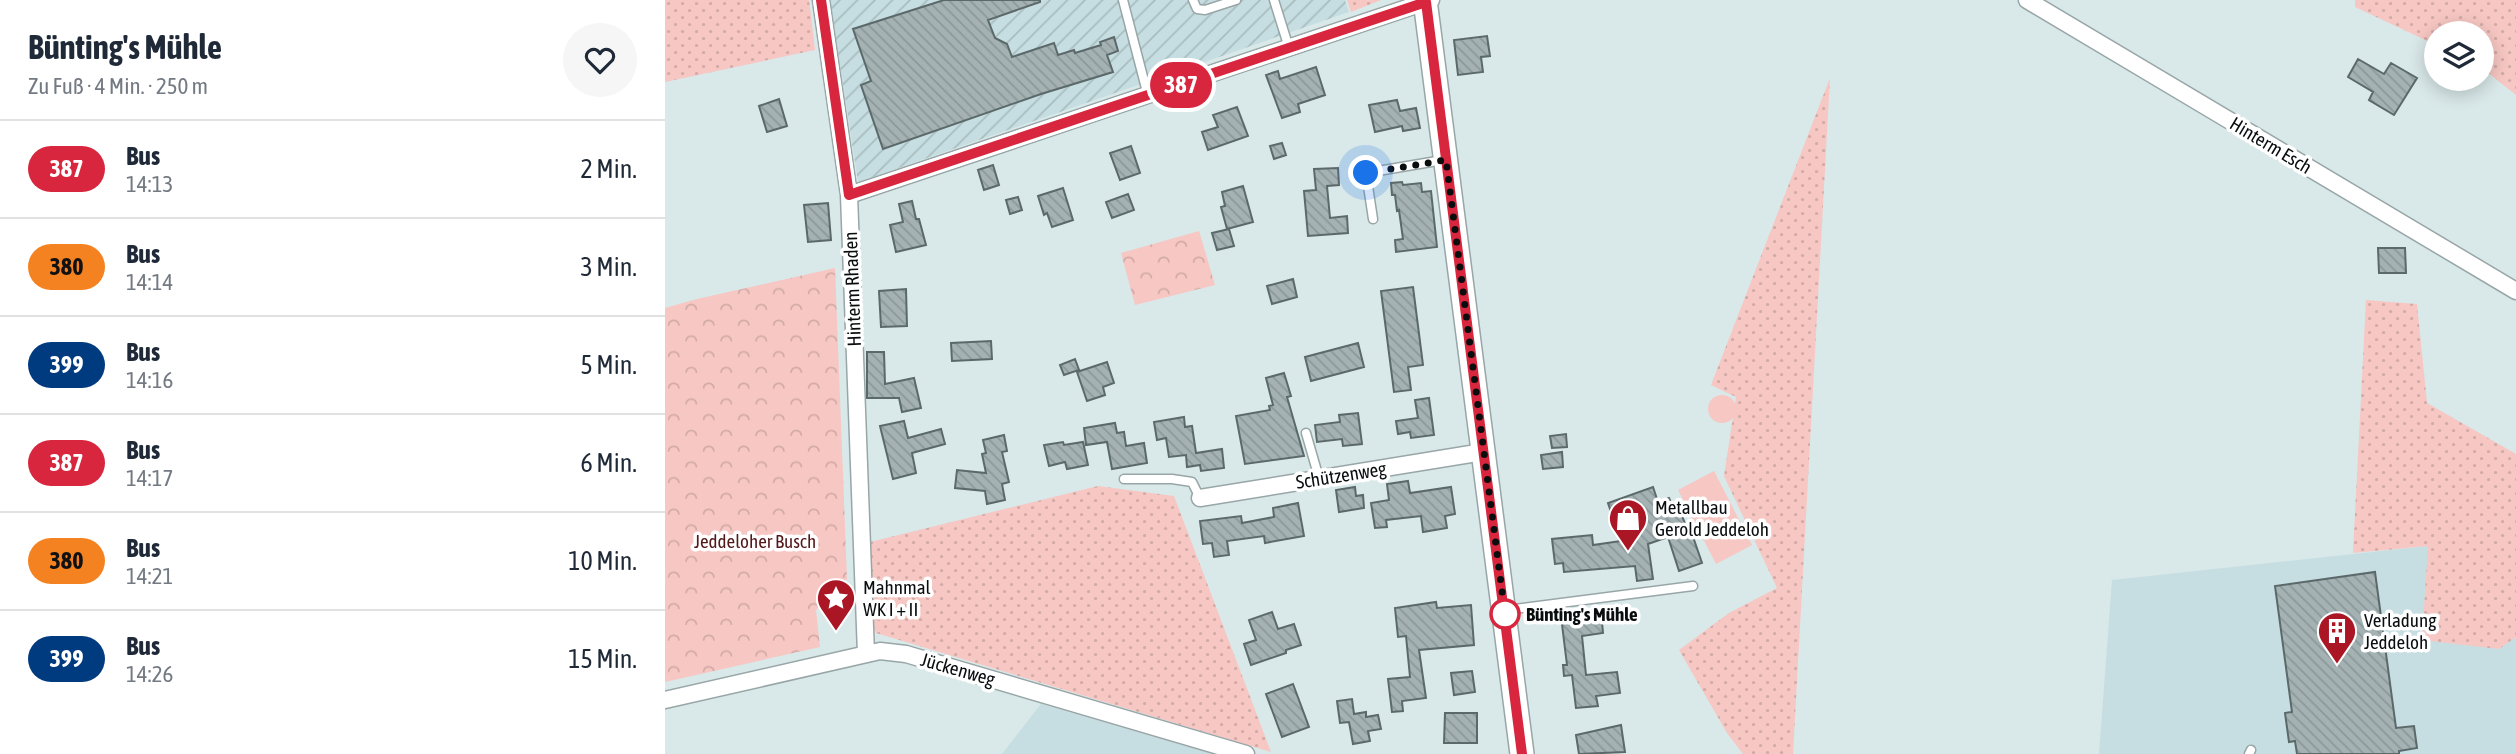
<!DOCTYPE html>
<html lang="de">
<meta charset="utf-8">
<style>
body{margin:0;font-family:"Asap Condensed",sans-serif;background:#f6f6f7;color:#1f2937;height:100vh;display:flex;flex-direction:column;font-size:26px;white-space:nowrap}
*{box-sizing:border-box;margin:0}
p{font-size:23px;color:#747a83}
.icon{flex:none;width:38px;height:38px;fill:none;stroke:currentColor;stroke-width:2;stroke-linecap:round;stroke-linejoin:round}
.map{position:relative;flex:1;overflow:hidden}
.sheet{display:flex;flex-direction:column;background:#fff;width:665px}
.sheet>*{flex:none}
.badge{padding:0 14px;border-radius:23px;font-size:24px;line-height:46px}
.buttons{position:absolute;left:1759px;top:21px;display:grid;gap:14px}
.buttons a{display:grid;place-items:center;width:70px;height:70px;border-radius:50%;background:#fff;box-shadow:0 4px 18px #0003;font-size:35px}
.you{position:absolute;width:35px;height:35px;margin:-18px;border:5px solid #fff;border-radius:50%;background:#1a73e8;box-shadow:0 0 0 10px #1a73e833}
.map>.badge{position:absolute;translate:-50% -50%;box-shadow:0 0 0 4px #fff}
.round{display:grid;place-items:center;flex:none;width:74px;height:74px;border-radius:37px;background:#f6f6f7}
.head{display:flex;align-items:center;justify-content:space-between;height:119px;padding:0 28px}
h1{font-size:33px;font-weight:700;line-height:52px}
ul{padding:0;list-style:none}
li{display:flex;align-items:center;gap:21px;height:98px;padding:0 28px;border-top:2px solid #e0e1e3}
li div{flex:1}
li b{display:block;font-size:26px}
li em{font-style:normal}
li .badge{min-width:77px;font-weight:700;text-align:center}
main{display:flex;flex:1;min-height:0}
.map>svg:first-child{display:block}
</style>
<main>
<section class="sheet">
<div class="head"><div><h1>Bünting's Mühle</h1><p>Zu Fuß · 4 Min. · 250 m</p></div><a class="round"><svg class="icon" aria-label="heart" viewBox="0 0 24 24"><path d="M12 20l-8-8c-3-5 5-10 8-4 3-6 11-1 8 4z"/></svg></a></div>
<ul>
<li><span class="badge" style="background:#d7263d;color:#fff">387</span><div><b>Bus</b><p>14:13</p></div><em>2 Min.</em></li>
<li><span class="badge" style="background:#f58220;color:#111">380</span><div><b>Bus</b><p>14:14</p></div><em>3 Min.</em></li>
<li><span class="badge" style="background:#003b80;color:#fff">399</span><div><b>Bus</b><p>14:16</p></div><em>5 Min.</em></li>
<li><span class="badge" style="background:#d7263d;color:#fff">387</span><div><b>Bus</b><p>14:17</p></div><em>6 Min.</em></li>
<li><span class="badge" style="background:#f58220;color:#111">380</span><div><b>Bus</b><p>14:21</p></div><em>10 Min.</em></li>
<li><span class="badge" style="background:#003b80;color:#fff">399</span><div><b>Bus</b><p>14:26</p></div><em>15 Min.</em></li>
</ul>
</section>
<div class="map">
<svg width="1851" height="754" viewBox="0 0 1851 754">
<defs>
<pattern id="industrial-furrows" width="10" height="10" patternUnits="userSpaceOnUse" patternTransform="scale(1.75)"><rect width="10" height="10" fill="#c6dee1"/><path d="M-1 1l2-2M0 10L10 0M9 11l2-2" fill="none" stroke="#a9bdc0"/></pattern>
<pattern id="grass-dots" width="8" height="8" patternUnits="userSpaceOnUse" patternTransform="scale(1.75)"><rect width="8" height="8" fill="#f7c7c3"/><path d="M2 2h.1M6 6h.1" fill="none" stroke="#d2aaa6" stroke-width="1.8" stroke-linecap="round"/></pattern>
<pattern id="forest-crowns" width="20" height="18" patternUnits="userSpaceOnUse" patternTransform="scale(1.75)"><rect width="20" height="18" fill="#f7c7c3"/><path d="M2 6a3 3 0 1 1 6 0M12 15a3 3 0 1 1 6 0" fill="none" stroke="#d2aaa6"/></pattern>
<pattern id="building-back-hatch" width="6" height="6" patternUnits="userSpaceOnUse" patternTransform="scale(1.75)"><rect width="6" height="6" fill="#a4b2b4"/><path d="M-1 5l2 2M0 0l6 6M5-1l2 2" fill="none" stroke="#8c989a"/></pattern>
</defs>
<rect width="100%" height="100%" fill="#d9e8e9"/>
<path fill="#c6dee1" d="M1763,546L1834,648L1851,637V754H1434L1447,580Z
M376,704L548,754H337Z"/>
<path fill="url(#industrial-furrows)" d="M165,0H680L684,12L193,182Z"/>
<path fill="url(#grass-dots)" d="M0,0H144L150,50L0,82Z
M682,0H716L686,12Z
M1690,0H1851V95L1817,68L1816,33H1771V45L1690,7Z
M1165,78L1128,754H1078L1062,733L1014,650L1064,613L1112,588L1059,476L1071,397L1046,385Z
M1701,300L1752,304L1762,403L1851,454V637L1834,649L1757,640L1763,546L1688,553Z
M433,486L509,496L606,752L211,633L204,617L201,543Z"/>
<path fill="url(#forest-crowns)" d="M534,231L550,285L470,305L456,253Z
M170,268L182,579L151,610L155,647L0,682V308L32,299Z"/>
<path fill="#f7c7c3" d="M1043 409a14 14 0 1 1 28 0a14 14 0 1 1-28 0Z
M1049,471L1087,545L1051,564L1013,490Z"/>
<path fill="url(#building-back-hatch)" stroke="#5c696a" stroke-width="2" d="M279,0H375V2L323,20L330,38L342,44L347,57L389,43L393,55L409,50L410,53L436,45L435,42L449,37L453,51L442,55L448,72L376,94L218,149L196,85L206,81L188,29Z
M822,36L825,56L816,57L818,72L793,75L789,40Z
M1693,59L1719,74L1726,63L1752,78L1729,115L1704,100L1708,92L1683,77Z
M651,67L660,95L633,104L635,112L617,118L601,75L613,71L615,79Z
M114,99L122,126L102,132L94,106Z
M732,100L735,111L751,108L755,128L738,131L737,126L710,132L704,105Z
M572,107L583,136L543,150L537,132L553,127L548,115Z
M617,143L621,155L609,159L605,146Z
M466,146L475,173L455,180L445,153Z
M328,165L334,185L319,190L313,170Z
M673,168L674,185L662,186L665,218L682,216L683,233L643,236L639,191L651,190L649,169Z
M737,182L738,185L756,183L757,192L766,191L772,247L731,252L730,240L738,239L734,210L732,211L730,195H727L726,183Z
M578,186L588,222L562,229L556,207L560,206L557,192Z
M398,188L408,220L387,227L382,213L379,215L373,196Z
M463,194L469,210L447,218L441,202Z
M353,197L357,210L345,214L341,200Z
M247,201L251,219H254L261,245L231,252L225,225L238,222L234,204Z
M163,203L166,240L143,242L139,205Z
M564,229L569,246L552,250L547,233Z
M1713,248H1740L1741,273H1714Z
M628,279L632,297L607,304L602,286Z
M748,287L758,365L743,367L746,390L729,392L716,291Z
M241,289L242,326L216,327L214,291Z
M326,341L327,359L287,361L286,343Z
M693,343L699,367L646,381L640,357Z
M202,352H219L220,384L249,378L256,408L237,412L234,398H202Z
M410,359L414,370L399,375L395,365Z
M442,362L449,383L438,387L440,395L422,401L412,372Z
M619,373L626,396L622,397L639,456L580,464L571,416L605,410L604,406L608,405L601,378Z
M764,398L769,435L746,438L745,432L733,434L731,421L753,418L750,400Z
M693,413L697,444L678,446L677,439L652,442L650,425L675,422L674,415Z
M519,417L520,427L527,426L531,453L557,449L559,468L536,471L535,465L522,467L521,455L504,457L501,438L492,440L489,422Z
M239,421L243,438L276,429L280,444L247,453L251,473L228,479L215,426Z
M450,423L452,433L459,432L461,446L479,443L482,463L447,469L442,442L421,445L419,428Z
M901,434L902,447L887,448L885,436Z
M339,435L342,451L337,452L344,482L337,484L340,500L322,504L320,491L290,488L292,470L321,473L317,454L321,453L318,440Z
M398,442L399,445L418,442L423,465L402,469L400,462L384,466L379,445Z
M897,452L898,467L878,469L876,455Z
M743,481L745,493L786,487L790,514L780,516L782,528L758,532L756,516L721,520L722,527L710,528L706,503L724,500L722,484Z
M690,487L691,496L698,495L699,508L674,512L671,490Z
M988,487L993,502L1004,498L1008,507L1013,505L1022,529L1025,528L1037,563L1014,571L1003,537L983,544L988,579L972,581L970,566L899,572L898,563L890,564L887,539L927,535L928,545L956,541L943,503Z
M633,503L639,536L600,543L599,536L562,541L564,555L549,557L547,543L538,544L535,521L576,516L577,523L609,517L608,508Z
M1710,572L1731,728L1749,726L1752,748L1734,751V754H1632L1630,741L1624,742L1620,713L1627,712L1610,586Z
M771,602L772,608L806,605L809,645L754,650L761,698L737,701L738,711L727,712L723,679L745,677L741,636L733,637L730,608Z
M936,611L938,633L917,636L921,675L952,672L955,693L931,696L933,706L911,708L907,675L899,676L898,665H902L896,616Z
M607,612L613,629L629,624L636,645L621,650V653L586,665L579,644L591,640L584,620Z
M807,671L810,692L789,695L786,673Z
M628,684L644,727L617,737L601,694Z
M687,699L689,714L701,712V717L713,715L716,729L703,731L705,741L688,744L684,722L675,723L672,701Z
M780,713H812V743H779Z
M956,725L960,752L914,754L911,735Z"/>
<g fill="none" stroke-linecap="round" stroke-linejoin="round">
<g stroke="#98a6a7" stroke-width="11">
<path id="lane" d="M458,0L483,96
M528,0L532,9L540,10L571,0
M609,0L624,48
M708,219L701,173L778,160
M641,433L654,478
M459,479H507L527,482L535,498
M842,610L1028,586
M1584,754L1586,750"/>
</g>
<g stroke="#98a6a7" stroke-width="19">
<path id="street" d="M156,0L184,195L201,654
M1362,0L1851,291
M184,195L766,0
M535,498L818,452
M0,700L215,651L241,654L581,754"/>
</g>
<g stroke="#98a6a7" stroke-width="26">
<path id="secondary" d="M760,0L857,754"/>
</g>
<use href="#lane" stroke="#fff" stroke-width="8"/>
<use href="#street" stroke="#fff" stroke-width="16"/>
<use href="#secondary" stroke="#fff" stroke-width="23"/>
</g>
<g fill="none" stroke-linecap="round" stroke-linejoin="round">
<g stroke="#fff" stroke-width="16">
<path id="line" d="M156,0L184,195L761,2L857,754"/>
</g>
<use href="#line" stroke="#d7263d" stroke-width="10"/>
<path stroke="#090d0e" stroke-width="7" stroke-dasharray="0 12.6" d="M701,173L781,160L840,614"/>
</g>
<defs>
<g id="shop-pin" transform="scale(2.0125)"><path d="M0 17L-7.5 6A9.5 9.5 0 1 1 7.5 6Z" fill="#ab1625" stroke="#fff"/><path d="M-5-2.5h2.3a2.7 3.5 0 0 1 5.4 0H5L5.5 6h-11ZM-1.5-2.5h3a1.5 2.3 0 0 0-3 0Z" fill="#fff"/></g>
<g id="sight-pin" transform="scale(2.0125)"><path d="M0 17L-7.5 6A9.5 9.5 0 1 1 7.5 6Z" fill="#ab1625" stroke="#fff"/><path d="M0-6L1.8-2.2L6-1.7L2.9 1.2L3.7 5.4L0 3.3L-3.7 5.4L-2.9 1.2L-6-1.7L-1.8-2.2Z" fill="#fff"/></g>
<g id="building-pin" transform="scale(2.0125)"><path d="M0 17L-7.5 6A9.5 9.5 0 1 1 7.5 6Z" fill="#ab1625" stroke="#fff"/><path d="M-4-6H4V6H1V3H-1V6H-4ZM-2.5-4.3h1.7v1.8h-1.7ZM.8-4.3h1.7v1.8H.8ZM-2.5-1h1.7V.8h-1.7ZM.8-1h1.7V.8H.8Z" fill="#fff"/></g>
</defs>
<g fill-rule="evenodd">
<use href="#shop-pin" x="963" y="518"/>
<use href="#sight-pin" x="171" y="598"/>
<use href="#building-pin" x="1672" y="631"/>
</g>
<circle fill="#fff" stroke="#d7263d" stroke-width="3.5" cx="840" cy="614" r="14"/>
<g text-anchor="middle" stroke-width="7" stroke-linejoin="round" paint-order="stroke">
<g font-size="19" fill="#090d0e" stroke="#fff">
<text transform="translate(1606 145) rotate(31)" y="7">Hinterm Esch</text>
<text transform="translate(187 289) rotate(-92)" y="7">Hinterm Rhaden</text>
<text transform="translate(676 475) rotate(-9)" y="7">Schützenweg</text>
<text transform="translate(293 669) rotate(16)" y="7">Jückenweg</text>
</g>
<g font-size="19" fill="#090d0e" stroke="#fff" text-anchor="start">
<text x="990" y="514">Metallbau<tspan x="990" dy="22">Gerold Jeddeloh</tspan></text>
<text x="198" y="594">Mahnmal<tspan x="198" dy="22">WK I + II</tspan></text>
<text x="1699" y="627">Verladung<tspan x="1699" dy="22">Jeddeloh</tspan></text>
</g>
<g font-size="19" fill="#531819" stroke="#fff">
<text x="90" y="548">Jeddeloher Busch</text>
</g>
<g font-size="19" font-weight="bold" fill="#090d0e" stroke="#fff" text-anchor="start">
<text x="861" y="621">Bünting's Mühle</text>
</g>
</g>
</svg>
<div class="buttons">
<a><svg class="icon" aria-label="layers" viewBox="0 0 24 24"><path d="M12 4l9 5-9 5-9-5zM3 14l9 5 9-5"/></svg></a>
</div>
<div class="you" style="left:701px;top:173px"></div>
<b class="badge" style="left:516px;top:85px;background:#d7263d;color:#fff">387</b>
</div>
</main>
